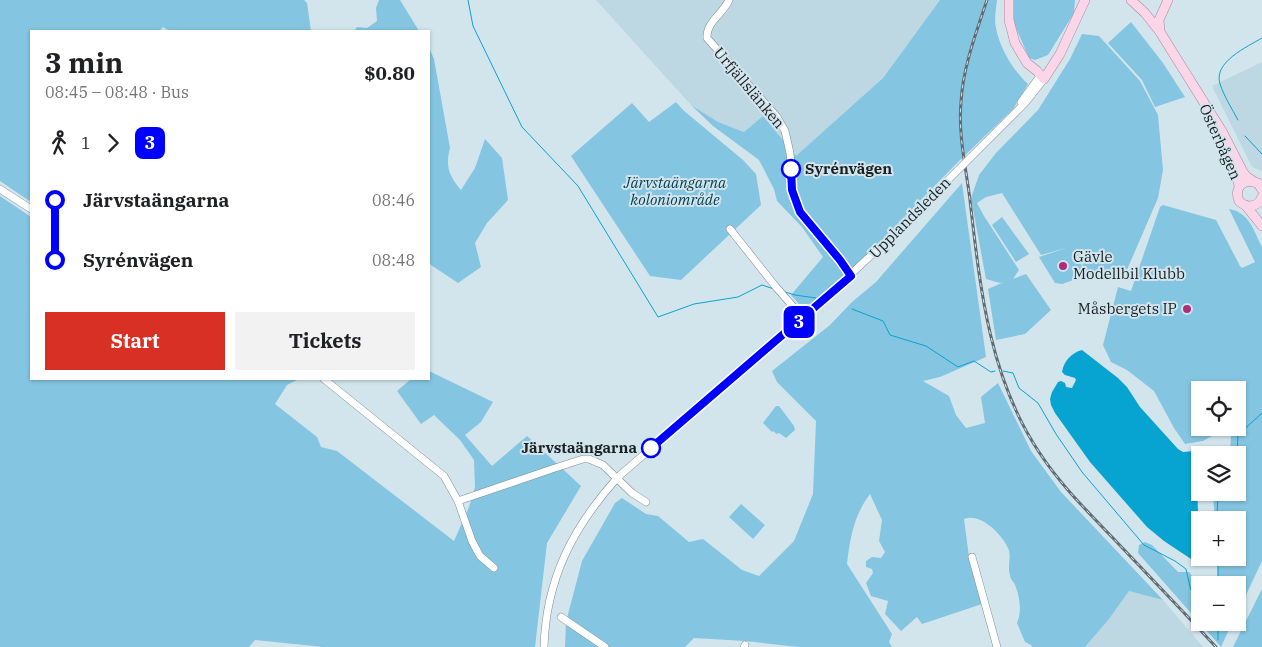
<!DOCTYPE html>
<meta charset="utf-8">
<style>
body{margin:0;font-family:"IBM Plex Serif",serif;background:#f2f2f2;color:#202124;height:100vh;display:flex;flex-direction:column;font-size:19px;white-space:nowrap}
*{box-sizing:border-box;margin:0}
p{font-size:16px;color:#757577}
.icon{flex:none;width:28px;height:28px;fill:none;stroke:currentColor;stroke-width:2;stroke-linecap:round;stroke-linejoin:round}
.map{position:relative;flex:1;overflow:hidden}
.side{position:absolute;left:30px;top:30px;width:400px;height:350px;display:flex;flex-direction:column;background:#fff;border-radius:0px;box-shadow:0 1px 4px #0004}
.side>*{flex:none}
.badge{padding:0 10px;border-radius:8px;font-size:18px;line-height:32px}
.fabs{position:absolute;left:1191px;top:381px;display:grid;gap:10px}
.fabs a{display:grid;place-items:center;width:55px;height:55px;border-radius:0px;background:#fff;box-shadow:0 1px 4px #0004;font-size:25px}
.map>.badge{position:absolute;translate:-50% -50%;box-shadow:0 0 0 2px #fff}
.legs{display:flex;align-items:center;gap:8px;height:55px;padding:0 15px;font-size:16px}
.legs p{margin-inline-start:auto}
.head{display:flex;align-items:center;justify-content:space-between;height:85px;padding:0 15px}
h1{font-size:28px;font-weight:700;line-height:38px}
.primary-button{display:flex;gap:10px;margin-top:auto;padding:10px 15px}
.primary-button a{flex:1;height:58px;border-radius:0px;background:#d93025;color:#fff;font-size:20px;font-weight:700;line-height:58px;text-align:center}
.primary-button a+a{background:#f2f2f2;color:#202124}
ul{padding:0 15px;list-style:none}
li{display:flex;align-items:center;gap:18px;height:60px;font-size:19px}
li i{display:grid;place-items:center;width:8px;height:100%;margin:0 6px;background:currentColor}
li i::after{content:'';width:12px;height:12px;margin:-6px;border:4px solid;border-radius:50%;background:#fff}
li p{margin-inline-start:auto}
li:first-child i{background:linear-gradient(#0000 50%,currentColor 0)}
li:last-child i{background:linear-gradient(currentColor 50%,#0000 0)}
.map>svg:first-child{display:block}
</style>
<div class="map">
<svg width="1262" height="647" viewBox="0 0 1262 647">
<rect width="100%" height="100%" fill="#d2e5ed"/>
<path fill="#bdd7e3" d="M596,0H940L883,78L795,157L763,116L744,132L718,122L691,105Z
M1262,62V171L1252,167L1212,86Z
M1129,591L1163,600L1203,647H1085L1109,619Z"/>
<path fill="#84c5e1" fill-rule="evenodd" d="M0,0H304L307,3L311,31H170L163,27L159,31H31V202L0,181Z
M379,0H400L419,31H354L357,27L367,28L377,21L376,8Z
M940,0H997C996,9 994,20 996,28C1000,49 1013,70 1028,84L1013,109L958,162L861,261L804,310L791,295L823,257L802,227L777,201L774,189L759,160L713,126L691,105L718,122L744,132L763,116L796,156L883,78Z
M1013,0H1075L1074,13L1048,55L1035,60L1029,58L1013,21Z
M1131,22L1163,63L1185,97L1155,107L1142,80L1108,43Z
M1082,34L1099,36L1140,81L1158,115L1163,170L1158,198L1123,279H1088L1075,245L1085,276L1062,284L1055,283L1039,257L1066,248L1041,255L1002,193L986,197L977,203L984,216L1019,270L1013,279L1026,274L1051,310L1025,334L996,340L988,289L1004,282L1000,283L986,279L971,198L979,175L996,153L1038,110L1070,59Z
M429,48L434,59L450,148C445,166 449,176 461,190L475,168L485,139L502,158L508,200L487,223L475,243L481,267L458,283L431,265L429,262Z
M676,102L683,110L743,160L756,174L761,205L681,280L650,276L571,156L632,103L649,122Z
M962,183L986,357L940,377L923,381L949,396L956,415L966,428L985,423L981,397L998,383L1031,451L1061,492L1163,600L1129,591L1109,619L1085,647H1032L1031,645L1025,642L1017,623C1022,612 1020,597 1015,585C1014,582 1010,579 1010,575C1007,567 1012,556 1008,548C1002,534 980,512 964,519L969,557L982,604L922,624L917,617L901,631L885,614L888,601L871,596L866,583L873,573L872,569L866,567V561L872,557L881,558L885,552L879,541L882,520L870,494C854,515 850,538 847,564L892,634L889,642L892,647H799L745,641L694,638L685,647H565L566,622L582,561L615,503L622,498L646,514L658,516L689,542L703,539L742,570L759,576L794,541L813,494L816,421L777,382L772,371L830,325L852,302L876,282Z
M0,196L31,217V379H299L287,385L275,404L317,437L321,447L337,451L454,541L469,507L475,487L474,460L460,440L434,415L421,424L397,391L411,379H429V371L493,402L481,422L465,435L492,466L527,436L581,486L547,543L535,647H324L255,640L249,647H0Z
M1163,205L1216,220L1240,266L1242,268L1255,262L1229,209C1249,212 1254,231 1262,247V561L1238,612V585H1215L1218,578L1217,558H1238V520H1215L1213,496L1215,493L1238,492V455H1230L1231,435L1223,430L1203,441L1185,444L1174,428L1154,391L1127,370L1111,362L1103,345L1118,287L1131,291L1160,207ZM1200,390H1238V428H1200Z
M1002,217L1029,254L1016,262L992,225Z
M776,406H779L794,426L795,430L786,438L779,433L777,434L773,431L772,432L763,423Z
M741,504L765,525L753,539L729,517Z
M1145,542L1152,545L1178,572H1189L1193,577L1190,590L1194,599L1200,601V622L1232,623L1221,647L1138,553L1139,545Z
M1262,589V647H1233Z"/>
<path fill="#07a4d2" d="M1082,350L1118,378L1127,387L1140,407L1178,449L1183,452L1216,449L1219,455H1200V481L1197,487L1200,558H1203V560L1199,562L1194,561L1164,541L1147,527L1090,462L1055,413L1051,405L1050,399L1052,392L1058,382L1061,381L1065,383L1066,387L1072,388L1076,380L1075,378L1065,375L1062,372C1064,361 1071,353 1082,350Z"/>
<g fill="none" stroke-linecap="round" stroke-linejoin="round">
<path stroke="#07a4d2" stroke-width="1" d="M468,0L473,26L522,127L578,186L658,317L694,304L738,297L762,285L774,289
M1238,120C1232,109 1224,96 1220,84C1213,62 1247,47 1262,38
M1245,136L1262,154
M785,292L795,295L816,298
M852,309L883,321L890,335L926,346L958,367L974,361L991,372L995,371
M1003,371L1013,373L1019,388L1038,403L1056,434L1082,472L1144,545L1175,561L1186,569L1191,591L1195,595H1200
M1237,455L1238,435L1262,413
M1217,520L1218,492
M1218,558V585
M1218,622V640"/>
<g stroke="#7c8d95" stroke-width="8">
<path id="minor" d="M729,0C723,14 706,22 707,38L777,117L785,131L790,153L793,190L799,212L840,260L851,276
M1021,102L1040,76
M970,158L1025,103L1044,79
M0,189L31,209
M730,229L776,287L803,318
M324,379L444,476L458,501L472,541L480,556L494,568
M458,501L552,469L583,459H589L603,465L632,493L646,502
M972,557L997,647
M561,617L605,647
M544,647C546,579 573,527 618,477C726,383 837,293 937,191
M744,647L745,645"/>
</g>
<g stroke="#aa8499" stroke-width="10">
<path id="major" d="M1009,0V20L1015,43L1027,63L1037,71L1044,79L1060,54L1085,0
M1131,0L1145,13L1160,32L1223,133L1243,172L1247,177L1253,181
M1160,32L1159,20L1168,0
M1228,157L1237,175L1239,186
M1262,190L1258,183L1249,181C1239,183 1235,191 1239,201C1247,209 1258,207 1262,197
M1246,206L1262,226"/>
</g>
<use href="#minor" stroke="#fff" stroke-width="7"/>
<use href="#major" stroke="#fbd6e8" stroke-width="9"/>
<g stroke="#616c72" stroke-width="3">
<path id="rail" d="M987,0C976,33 963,67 961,102C958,134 966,168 970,200C980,287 989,377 1039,452C1059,483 1086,510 1112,537C1147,574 1182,610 1216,647"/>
</g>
<use href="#rail" stroke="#d2e5ed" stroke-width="1" stroke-dasharray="4" stroke-linecap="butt"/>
<g stroke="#7c8d95" stroke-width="8" stroke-linecap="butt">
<path id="minor-bridge" d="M937,191L970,158"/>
</g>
<use href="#minor-bridge" stroke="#fff" stroke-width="7"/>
</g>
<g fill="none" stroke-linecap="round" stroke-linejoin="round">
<g stroke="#fff" stroke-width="11">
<path id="line-1" d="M651,448L851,276L840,260L800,212L792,190L791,169"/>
</g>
<use href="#line-1" stroke="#00f" stroke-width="8"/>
</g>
<g fill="#fff" stroke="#00f" stroke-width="2.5">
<circle cx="791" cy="169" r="9"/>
<circle cx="651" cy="448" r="9"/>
</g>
<g fill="#ae2d7a" stroke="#d2e5ed" stroke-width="2">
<circle cx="1063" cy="266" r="5"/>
<circle cx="1187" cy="309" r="5"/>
</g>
<g text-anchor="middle" stroke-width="4" stroke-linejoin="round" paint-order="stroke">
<g font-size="15" fill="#191f23" stroke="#d2e5ed">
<text transform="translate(749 88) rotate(50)" y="5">Urfjällslänken</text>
<text transform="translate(1220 142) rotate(66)" y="5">Österbågen</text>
<text transform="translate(910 218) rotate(-45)" y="5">Upplandsleden</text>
</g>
<g font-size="15" font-weight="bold" fill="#191f23" stroke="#d2e5ed" text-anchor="start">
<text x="805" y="174">Syrénvägen</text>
<text x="637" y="453" text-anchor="end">Järvstaängarna</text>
</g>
<g font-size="15" font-style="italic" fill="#043e51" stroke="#d2e5ed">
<text x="675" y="188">Järvstaängarna<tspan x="675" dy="17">koloniområde</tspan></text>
</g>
<g font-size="15" fill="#191f23" stroke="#d2e5ed" text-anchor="start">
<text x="1073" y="262">Gävle<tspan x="1073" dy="17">Modellbil Klubb</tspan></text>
<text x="1177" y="314" text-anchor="end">Måsbergets IP</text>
</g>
</g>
</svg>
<div class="fabs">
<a><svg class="icon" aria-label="locate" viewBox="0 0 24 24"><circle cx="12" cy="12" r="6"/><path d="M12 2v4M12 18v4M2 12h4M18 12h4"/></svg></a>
<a><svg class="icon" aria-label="layers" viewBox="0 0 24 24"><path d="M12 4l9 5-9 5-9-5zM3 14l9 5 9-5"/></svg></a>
<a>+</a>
<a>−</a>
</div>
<b class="badge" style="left:799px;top:322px;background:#00f;color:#fff">3</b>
<section class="side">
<div class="head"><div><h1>3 min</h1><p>08:45 – 08:48 · Bus</p></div><b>$0.80</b></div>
<div class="legs"><svg class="icon" aria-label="walk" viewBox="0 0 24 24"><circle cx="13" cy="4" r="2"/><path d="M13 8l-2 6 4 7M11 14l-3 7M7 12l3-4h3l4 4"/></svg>1<svg class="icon" aria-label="forward" viewBox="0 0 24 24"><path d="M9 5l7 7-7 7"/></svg><b class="badge" style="background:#00f;color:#fff">3</b></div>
<ul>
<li><i style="color:#00f"></i><b>Järvstaängarna</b><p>08:46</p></li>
<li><i style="color:#00f"></i><b>Syrénvägen</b><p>08:48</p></li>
</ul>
<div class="primary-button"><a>Start</a><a>Tickets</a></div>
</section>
</div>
